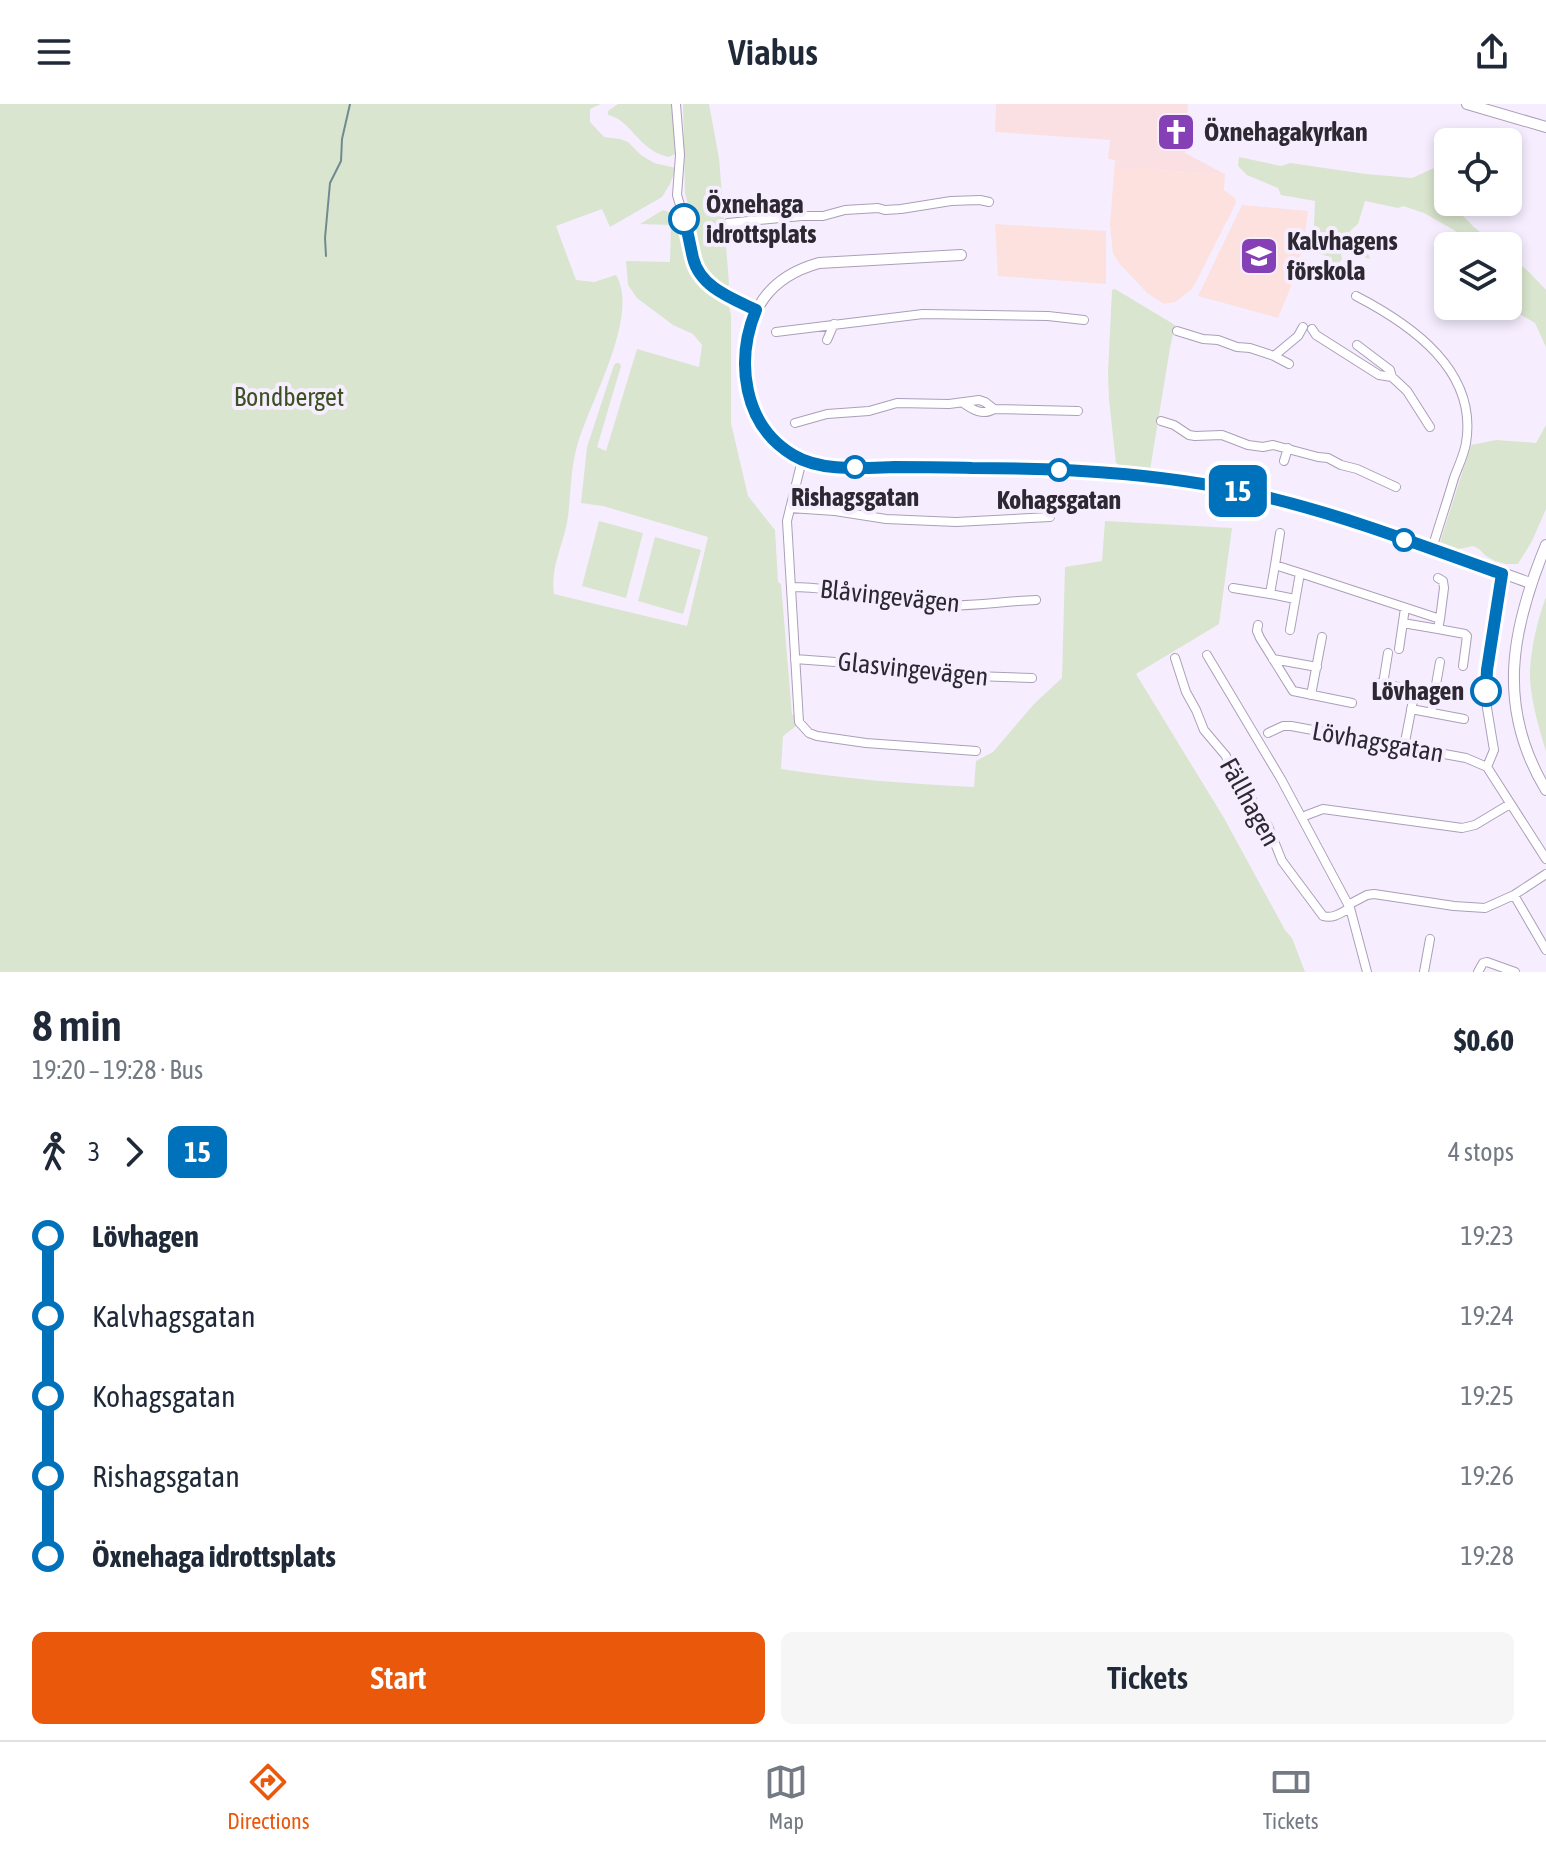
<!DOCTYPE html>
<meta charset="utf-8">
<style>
body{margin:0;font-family:"Asap Condensed",sans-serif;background:#f6f6f7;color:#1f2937;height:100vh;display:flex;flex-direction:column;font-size:30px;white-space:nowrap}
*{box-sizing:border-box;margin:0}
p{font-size:26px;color:#747a83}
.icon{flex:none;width:44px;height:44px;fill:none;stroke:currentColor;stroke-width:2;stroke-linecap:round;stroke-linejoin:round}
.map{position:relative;height:868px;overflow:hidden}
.sheet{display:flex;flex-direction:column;background:#fff;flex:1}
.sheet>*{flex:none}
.badge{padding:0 16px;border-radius:12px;font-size:28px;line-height:52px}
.tools{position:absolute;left:1434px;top:24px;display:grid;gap:16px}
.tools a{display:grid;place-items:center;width:88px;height:88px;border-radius:12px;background:#fff;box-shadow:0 4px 12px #0003;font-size:40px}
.map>.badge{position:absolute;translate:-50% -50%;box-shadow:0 0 0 4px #fff}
.legs{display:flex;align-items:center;gap:12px;height:88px;padding:0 32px;font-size:26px}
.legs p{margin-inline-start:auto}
.head{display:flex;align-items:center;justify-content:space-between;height:136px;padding:0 32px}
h1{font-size:44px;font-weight:600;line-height:60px}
.button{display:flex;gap:16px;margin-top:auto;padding:16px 32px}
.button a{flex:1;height:92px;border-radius:12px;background:#ea580c;color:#fff;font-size:32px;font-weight:600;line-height:92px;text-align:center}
.button a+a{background:#f6f6f7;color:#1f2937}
ul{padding:0 32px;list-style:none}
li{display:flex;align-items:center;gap:28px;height:80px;font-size:30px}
li i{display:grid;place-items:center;width:12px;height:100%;margin:0 10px;background:currentColor}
li i::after{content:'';width:20px;height:20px;margin:-10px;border:6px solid;border-radius:50%;background:#fff}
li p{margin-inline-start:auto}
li:first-child i{background:linear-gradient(#0000 50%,currentColor 0)}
li:last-child i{background:linear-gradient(currentColor 50%,#0000 0)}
header{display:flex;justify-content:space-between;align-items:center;height:104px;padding:0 32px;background:#fff;font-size:36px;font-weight:600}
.menu{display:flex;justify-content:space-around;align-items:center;height:112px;border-top:2px solid #e0e1e3;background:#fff;font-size:22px;color:#747a83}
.menu a{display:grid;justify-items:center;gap:4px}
.menu .current{color:#ea580c}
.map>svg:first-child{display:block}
</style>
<header><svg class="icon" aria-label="menu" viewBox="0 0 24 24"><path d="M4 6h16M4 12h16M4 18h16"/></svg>Viabus<svg class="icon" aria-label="share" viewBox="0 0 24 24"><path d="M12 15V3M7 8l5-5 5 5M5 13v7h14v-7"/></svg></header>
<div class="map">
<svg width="1546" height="868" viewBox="0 0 1546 868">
<rect width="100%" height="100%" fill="#f6eeff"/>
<path fill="#fbe0e3" d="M996,0H1188L1185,49L1225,70L1120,64V57L1108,55L1110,36L995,28Z"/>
<path fill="#fce1df" d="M1115,56L1120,57V64L1225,70L1224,86L1235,94L1236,99L1195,180L1191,186L1175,198L1164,200L1147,189L1118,158L1113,149L1110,121Z
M1242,101L1308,107L1303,144L1290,179L1292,180L1278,214L1198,192Z
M995,120L1106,127V180L998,172Z"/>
<path fill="#d9e5ce" d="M0,0H601L590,5V18L604,33L620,35L628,38L641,51L654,59L676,64L670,80L662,93L610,123L602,105L556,122L576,176L594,178L616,171C641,212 587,302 576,346C570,369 571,395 567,419C562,443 550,466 554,490L687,522L708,433L603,402L581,399L587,343L614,261L616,259H619L621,262L597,343L606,347L637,245L699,263L702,241L693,230L673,221L637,194L628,181L626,157L670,158L671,121L640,120L663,106C682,110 679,134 684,150C687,157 692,167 697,173C705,183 717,191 728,198L731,211V319L748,392L775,426L778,478L781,480L792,611L802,607L804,616L783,632L781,665C845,675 909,680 974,683L976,657L993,648L1034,600L1062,574L1065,463L1102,457L1105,417L1232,424L1219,520L1136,570L1224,714L1285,826L1292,834L1305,868H0Z
M618,0H672L675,50L669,53C638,47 632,16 608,11V7Z
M683,0H709L719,54L729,179L728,183L718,181L706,168L685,89Z
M1239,53L1281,62L1290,59L1366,70L1412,74L1443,60L1448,65V98H1460V109L1474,123L1497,142H1473L1454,126L1424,109L1403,102L1398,104L1365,97L1358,120L1350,127L1353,133L1367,134V146L1370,155L1348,148L1341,150L1342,155L1335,166L1328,167L1332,154L1313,147L1315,97L1281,91L1278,84L1247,71L1238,62Z
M1508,150L1529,168L1546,186V243L1535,219L1506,202H1508V184L1512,181L1508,177Z
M1115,185L1175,221L1170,244L1150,366L1123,363L1116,359L1115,351L1109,295L1108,269L1112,186Z
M1546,321V405L1532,437L1518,460H1506L1495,457L1486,452L1479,445L1473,442L1459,445L1440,438L1471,341L1496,336L1536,339Z
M599,417L643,429L626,494L582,482Z
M655,433L701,446L683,510L638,497Z
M1546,493V647C1539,625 1529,589 1530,567C1531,543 1538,514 1546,493Z"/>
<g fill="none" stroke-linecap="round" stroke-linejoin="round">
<path stroke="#6f8b8f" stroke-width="2" d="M326,152L325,134L330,79L341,57L342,35L350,0"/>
<g stroke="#ac9eb8" stroke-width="10">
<path id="minor" d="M676,0L680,51L677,91L690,134L693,156L699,169L706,178L756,206
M728,119L802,112H823L845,106L878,104L885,106L901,105L951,97L980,96L989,98
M1356,192C1412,221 1478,267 1466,339C1464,351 1458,363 1454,374C1447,398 1439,421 1432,445
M1312,225L1316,231L1379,271L1392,273L1407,287L1430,323
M1177,227L1203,235L1218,236L1237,243L1250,244L1274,252L1298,232L1303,223
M776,228L923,210L1048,212L1084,216
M827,236L834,220
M1357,241L1390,266L1392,273
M1274,252L1289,260
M963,299C973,306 983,312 994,305
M1161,317L1174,321L1189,331L1195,332L1222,331L1248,341L1263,343L1273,341L1318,353L1328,354L1341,361L1357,365L1396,383
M795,319L827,310L869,307L897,299L949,300L979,296L985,298L994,305L1078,307
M802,356L787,417L799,618L809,629L817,632L866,639L976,647
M1284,357L1288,344
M790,404L835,407L886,415L956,418L1050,413
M1275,461L1280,429
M1300,469L1440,515L1438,525L1403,519
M1438,474L1443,477L1444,484L1440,515
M791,483C838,483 884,497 932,501C967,504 1002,497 1036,496
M1233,484L1270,490
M1258,521L1257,527L1260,534L1293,587L1352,599
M1438,525L1465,530L1467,532L1463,562
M1290,526L1300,469L1275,461L1270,490L1295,495
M1399,545L1405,504
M1207,551L1281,675L1350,804L1367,868
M1175,554L1186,588L1196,606L1204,626L1226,652L1229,662L1250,691L1260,716L1268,722L1282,757L1323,812C1333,815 1341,809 1350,804
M795,555L862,560L916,570L1032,574
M1273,555L1317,563
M1383,580L1388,549
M1374,581L1377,579L1435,590
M1311,591L1322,533
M1411,605L1464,615
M1431,609L1440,558
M1268,629L1283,622H1291L1466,654L1487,663L1546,755
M1404,643L1415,586
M1487,663L1494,646L1487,604L1486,575L1502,470
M1307,711L1323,705L1462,724L1475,721L1510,700
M1514,791L1546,846
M1348,801L1367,791L1374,790L1454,802L1485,804L1514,791L1546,770
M1424,868L1430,835
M1478,868L1483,859L1487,858L1515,868"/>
</g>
<g stroke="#ac9eb8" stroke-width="12">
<path id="tertiary" d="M1467,0L1546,23
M961,151L819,159C769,173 746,206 746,259C747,315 766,348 823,361C942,367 1062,359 1181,377C1301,395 1417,438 1530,479
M1546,441C1511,526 1496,603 1546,686"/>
</g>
<use href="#minor" stroke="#fff" stroke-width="8"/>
<use href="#tertiary" stroke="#fff" stroke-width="10"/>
</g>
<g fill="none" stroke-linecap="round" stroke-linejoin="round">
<g stroke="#fff" stroke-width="18">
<path id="line-1" d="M684,115C688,128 690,141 693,154C700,183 731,194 756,206C735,257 743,321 793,351C821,368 862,364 894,363C920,363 946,363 972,364C1074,364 1179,370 1278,396C1354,415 1428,444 1502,470L1487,566L1486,587"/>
</g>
<use href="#line-1" stroke="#0072bc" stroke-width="12"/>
</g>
<defs>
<g id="church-square" transform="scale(2)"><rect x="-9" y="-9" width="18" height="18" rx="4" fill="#8440b4" stroke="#f6eeff"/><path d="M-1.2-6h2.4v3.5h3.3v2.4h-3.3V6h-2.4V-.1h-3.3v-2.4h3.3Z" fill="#fff"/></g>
<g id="school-square" transform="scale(2)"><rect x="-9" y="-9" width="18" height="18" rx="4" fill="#8440b4" stroke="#f6eeff"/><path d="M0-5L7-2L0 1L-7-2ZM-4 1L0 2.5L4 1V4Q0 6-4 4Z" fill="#fff"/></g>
</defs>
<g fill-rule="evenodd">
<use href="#church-square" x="1176" y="28"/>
<use href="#school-square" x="1259" y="152"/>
</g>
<g fill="#fff" stroke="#0072bc" stroke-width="4">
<circle cx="684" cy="115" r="14"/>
<circle cx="855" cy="363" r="10"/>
<circle cx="1059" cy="366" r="10"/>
<circle cx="1404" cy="436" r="10"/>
<circle cx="1486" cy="587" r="14"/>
</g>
<g text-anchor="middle" stroke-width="8" stroke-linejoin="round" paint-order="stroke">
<g font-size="26" font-weight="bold" fill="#2d2832" stroke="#f6eeff" text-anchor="start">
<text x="1204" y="37">Öxnehagakyrkan</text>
<text x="1287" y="146">Kalvhagens<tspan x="1287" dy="30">förskola</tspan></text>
</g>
<g font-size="26" font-weight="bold" fill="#2d2832" stroke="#f6eeff">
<text x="706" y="109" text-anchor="start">Öxnehaga<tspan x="706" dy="30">idrottsplats</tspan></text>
<text x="855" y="402">Rishagsgatan</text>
<text x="1059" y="405">Kohagsgatan</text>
<text x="1464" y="596" text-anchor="end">Lövhagen</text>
</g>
<g font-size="26" fill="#3c5122" stroke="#f6eeff">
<text x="289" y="302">Bondberget</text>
</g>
<g font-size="26" fill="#2d2832" stroke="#f6eeff">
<text transform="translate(890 492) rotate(6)" y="9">Blåvingevägen</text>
<text transform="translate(913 565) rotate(6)" y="9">Glasvingevägen</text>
<text transform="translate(1378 638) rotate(10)" y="9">Lövhagsgatan</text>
<text transform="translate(1250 698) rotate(61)" y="9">Fällhagen</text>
</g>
</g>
</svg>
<div class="tools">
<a><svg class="icon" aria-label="locate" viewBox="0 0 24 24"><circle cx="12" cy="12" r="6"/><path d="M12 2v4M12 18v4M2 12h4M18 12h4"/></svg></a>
<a><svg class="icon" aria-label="layers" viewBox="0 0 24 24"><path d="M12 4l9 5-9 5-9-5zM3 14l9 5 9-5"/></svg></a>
</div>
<b class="badge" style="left:1238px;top:387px;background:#0072bc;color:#fff">15</b>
</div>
<section class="sheet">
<div class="head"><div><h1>8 min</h1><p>19:20 – 19:28 · Bus</p></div><b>$0.60</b></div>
<div class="legs"><svg class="icon" aria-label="walk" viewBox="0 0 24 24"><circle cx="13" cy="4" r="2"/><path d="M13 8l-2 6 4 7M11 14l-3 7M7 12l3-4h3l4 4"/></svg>3<svg class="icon" aria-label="forward" viewBox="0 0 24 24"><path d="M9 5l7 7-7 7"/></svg><b class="badge" style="background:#0072bc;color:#fff">15</b><p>4 stops</p></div>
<ul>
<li><i style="color:#0072bc"></i><b>Lövhagen</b><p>19:23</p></li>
<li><i style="color:#0072bc"></i><span>Kalvhagsgatan</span><p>19:24</p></li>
<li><i style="color:#0072bc"></i><span>Kohagsgatan</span><p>19:25</p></li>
<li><i style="color:#0072bc"></i><span>Rishagsgatan</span><p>19:26</p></li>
<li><i style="color:#0072bc"></i><b>Öxnehaga idrottsplats</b><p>19:28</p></li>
</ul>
<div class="button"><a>Start</a><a>Tickets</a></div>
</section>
<nav class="menu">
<a class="current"><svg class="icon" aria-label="directions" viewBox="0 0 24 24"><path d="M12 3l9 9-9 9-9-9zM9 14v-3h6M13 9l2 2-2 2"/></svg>Directions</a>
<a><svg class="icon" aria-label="map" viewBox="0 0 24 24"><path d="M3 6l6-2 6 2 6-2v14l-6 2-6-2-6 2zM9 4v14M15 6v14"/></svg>Map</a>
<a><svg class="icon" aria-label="tickets" viewBox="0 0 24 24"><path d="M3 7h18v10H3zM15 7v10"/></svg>Tickets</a>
</nav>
